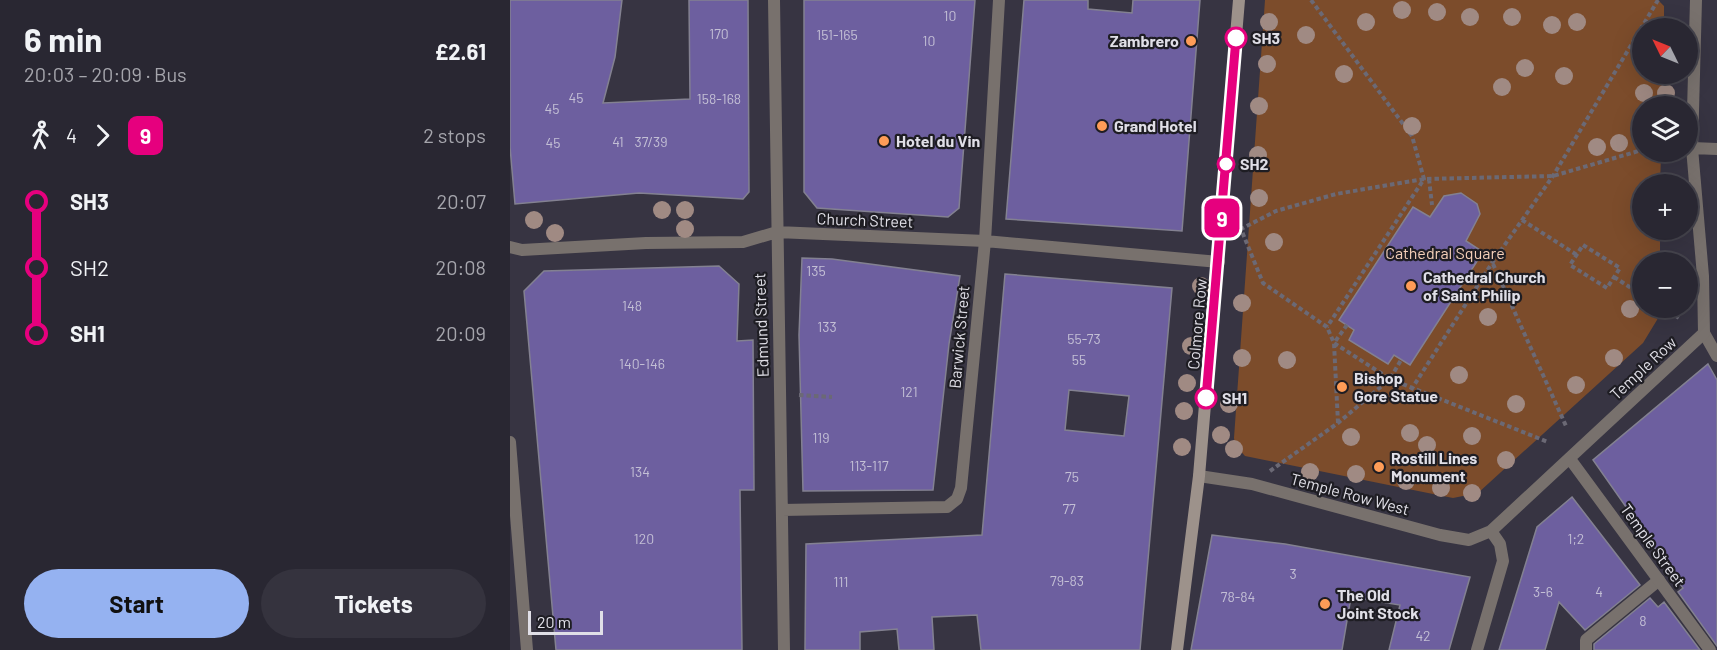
<!DOCTYPE html>
<meta charset="utf-8">
<style>
body{margin:0;font-family:Barlow,sans-serif;background:#35333e;color:#f1f3f6;height:100vh;display:flex;flex-direction:column;font-size:22px;white-space:nowrap}
*{box-sizing:border-box;margin:0}
p{font-size:20px;color:#a5a5ac}
.icon{flex:none;width:33px;height:33px;fill:none;stroke:currentColor;stroke-width:2;stroke-linecap:round;stroke-linejoin:round}
.map{position:relative;flex:1;overflow:hidden}
.drawer{display:flex;flex-direction:column;background:#292732;width:510px}
.drawer>*{flex:none}
.badge{padding:0 12px;border-radius:9px;font-size:21px;line-height:39px}
.needle{width:39px;rotate:313deg}
.tools{position:absolute;left:1122px;top:18px;display:grid;gap:12px}
.tools a{display:grid;place-items:center;width:66px;height:66px;border-radius:50%;background:#292732;box-shadow:0 6px 24px #0002,0 0 0 2px #45444d;font-size:30px}
.scale{position:absolute;left:18px;bottom:15px;width:75px;box-sizing:border-box;padding-left:6px;border:3px solid #e0dfe7;border-top:0;font-size:16px;line-height:21px;white-space:nowrap;color:#e0dfe7;-webkit-text-stroke:4px #1e1d23;paint-order:stroke}
.map>.badge{position:absolute;translate:-50% -50%;box-shadow:0 0 0 3px #fff}
.legs{display:flex;align-items:center;gap:9px;height:66px;padding:0 24px;font-size:20px}
.legs p{margin-inline-start:auto}
.summary{display:flex;align-items:center;justify-content:space-between;height:102px;padding:0 24px}
h1{font-size:33px;font-weight:700;line-height:45px}
.primary-button{display:flex;gap:12px;margin-top:auto;padding:12px 24px}
.primary-button a{flex:1;height:69px;border-radius:36px;background:#95b2f1;color:#111;font-size:24px;font-weight:700;line-height:69px;text-align:center}
.primary-button a+a{background:#35333e;color:#f1f3f6}
ul{padding:0 24px;list-style:none}
li{display:flex;align-items:center;gap:21px;height:66px;font-size:22px}
li i{display:grid;place-items:center;width:9px;height:100%;margin:0 8px;background:currentColor}
li i::after{content:'';width:15px;height:15px;margin:-8px;border:4px solid;border-radius:50%;background:#292732}
li p{margin-inline-start:auto}
li:first-child i{background:linear-gradient(#0000 50%,currentColor 0)}
li:last-child i{background:linear-gradient(currentColor 50%,#0000 0)}
main{display:flex;flex:1;min-height:0}
.map>svg:first-child{display:block}
</style>
<main>
<section class="drawer">
<div class="summary"><div><h1>6 min</h1><p>20:03 – 20:09 · Bus</p></div><b>£2.61</b></div>
<div class="legs"><svg class="icon" aria-label="walk" viewBox="0 0 24 24"><circle cx="13" cy="4" r="2"/><path d="M13 8l-2 6 4 7M11 14l-3 7M7 12l3-4h3l4 4"/></svg>4<svg class="icon" aria-label="forward" viewBox="0 0 24 24"><path d="M9 5l7 7-7 7"/></svg><b class="badge" style="background:#e6007e;color:#fff">9</b><p>2 stops</p></div>
<ul>
<li><i style="color:#e6007e"></i><b>SH3</b><p>20:07</p></li>
<li><i style="color:#e6007e"></i><span>SH2</span><p>20:08</p></li>
<li><i style="color:#e6007e"></i><b>SH1</b><p>20:09</p></li>
</ul>
<div class="primary-button"><a>Start</a><a>Tickets</a></div>
</section>
<div class="map">
<svg width="1207" height="650" viewBox="0 0 1207 650">
<rect width="100%" height="100%" fill="#373442"/>
<path fill="#7c4c2b" d="M755,0H1148L1154,6V28H1132V74H1151L1154,81L1152,106H1132V152H1151V156L1150,184H1132V230H1150V262H1132V308H1150V315L1133,343L968,493L943,498L918,493L735,456L725,445L724,438Z"/>
<path fill="#6d5f9f" stroke="#838191" stroke-width="1.5" fill-rule="evenodd" d="M0,0H112L105,57L93,103L180,99L179,0H238L239,192L233,199L129,193L5,204L0,147Z
M294,0H465L449,208L438,217L307,208L294,192Z
M514,0H578V9L622,13L623,0H690L672,231L496,219Z
M951,193L967,204L970,214L956,241L973,252L900,365L884,355L878,364L839,340L844,330L829,320L903,207L920,217L934,196Z
M292,258L322,259L450,276L439,344L423,490L293,491L289,335Z
M209,266L229,284L227,341L243,340L244,490H230L232,650H46L14,291L34,271Z
M495,274L662,288L630,650H471L467,615L422,617L424,650H389L387,629L350,632V650H295L296,544L472,535ZM559,390L619,396L614,436L555,430Z
M1198,364L1207,380V646L1168,592L1173,588L1083,460Z
M1062,497L1130,585L1075,630L1049,602L1035,650H989L1027,527Z
M702,535L775,544L960,577L939,650H879L890,605L841,597L832,650H681Z
M1140,598L1148,607L1154,602L1190,650H1084V644Z"/>
<g fill="none" stroke-linecap="round" stroke-linejoin="round">
<path stroke="#6b6975" stroke-width="4" stroke-dasharray="4.5 3" stroke-linecap="butt" d="M801,0L902,136L914,179L817,327
M919,179L922,205
M1012,220L1067,255
M1073,245L1110,268L1097,288L1060,265Z
M983,264L1056,426
M1104,277L1132,295
M1152,308L1171,319
M837,325L824,343L880,379L891,360
M901,390L982,263L1043,176L1148,0
M289,395L322,397
M828,423L824,343L817,327L753,283L731,229L766,211L826,194L914,179L1043,176L1132,150
M760,471L828,423L880,379L1038,442"/>
<path stroke="#78716d" stroke-width="12" d="M1194,333L1207,356
M1076,650V640L1149,580"/>
<path stroke="#78716d" stroke-width="12" d="M264,0L274,650
M1182,148L1207,149
M0,247L12,250L136,243L233,242L267,232L475,241L709,262
M0,442L17,650
M1060,459L1200,650
M689,476L742,484L930,535L959,540L981,531L1194,333L1193,276L1182,148L1186,0
M272,510L437,507L447,499L451,488L475,241L489,0
M967,650L993,561L990,544L981,531"/>
<path stroke="#9d928b" stroke-width="12" d="M667,650L689,476L729,0"/>
</g>
<g fill="#a08a83">
<circle cx="892" cy="10" r="9"/>
<circle cx="927" cy="12" r="9"/>
<circle cx="960" cy="17" r="9"/>
<circle cx="1002" cy="17" r="9"/>
<circle cx="759" cy="22" r="9"/>
<circle cx="856" cy="22" r="9"/>
<circle cx="1067" cy="22" r="9"/>
<circle cx="1042" cy="25" r="9"/>
<circle cx="796" cy="35" r="9"/>
<circle cx="757" cy="64" r="9"/>
<circle cx="1015" cy="68" r="9"/>
<circle cx="834" cy="74" r="9"/>
<circle cx="1054" cy="76" r="9"/>
<circle cx="992" cy="87" r="9"/>
<circle cx="1134" cy="93" r="9"/>
<circle cx="1156" cy="93" r="9"/>
<circle cx="749" cy="106" r="9"/>
<circle cx="902" cy="126" r="9"/>
<circle cx="1109" cy="143" r="9"/>
<circle cx="1087" cy="147" r="9"/>
<circle cx="748" cy="155" r="9"/>
<circle cx="749" cy="198" r="9"/>
<circle cx="152" cy="210" r="9"/>
<circle cx="175" cy="210" r="9"/>
<circle cx="703" cy="216" r="9"/>
<circle cx="24" cy="220" r="9"/>
<circle cx="175" cy="229" r="9"/>
<circle cx="45" cy="233" r="9"/>
<circle cx="764" cy="242" r="9"/>
<circle cx="691" cy="286" r="9"/>
<circle cx="732" cy="303" r="9"/>
<circle cx="1120" cy="309" r="9"/>
<circle cx="978" cy="317" r="9"/>
<circle cx="681" cy="346" r="9"/>
<circle cx="732" cy="358" r="9"/>
<circle cx="1104" cy="358" r="9"/>
<circle cx="777" cy="360" r="9"/>
<circle cx="949" cy="375" r="9"/>
<circle cx="677" cy="383" r="9"/>
<circle cx="1066" cy="385" r="9"/>
<circle cx="719" cy="404" r="9"/>
<circle cx="1006" cy="404" r="9"/>
<circle cx="674" cy="411" r="9"/>
<circle cx="900" cy="433" r="9"/>
<circle cx="711" cy="435" r="9"/>
<circle cx="962" cy="436" r="9"/>
<circle cx="841" cy="437" r="9"/>
<circle cx="917" cy="445" r="9"/>
<circle cx="672" cy="447" r="9"/>
<circle cx="724" cy="449" r="9"/>
<circle cx="996" cy="460" r="9"/>
<circle cx="800" cy="472" r="9"/>
<circle cx="846" cy="474" r="9"/>
<circle cx="896" cy="481" r="9"/>
<circle cx="931" cy="488" r="9"/>
<circle cx="962" cy="493" r="9"/>
</g>
<g fill="none" stroke-linecap="round" stroke-linejoin="round">
<g stroke="#fff" stroke-width="14">
<path id="line-1" d="M696,398L726,38"/>
</g>
<use href="#line-1" stroke="#e6007e" stroke-width="9"/>
</g>
<g fill="#fff" stroke="#e6007e" stroke-width="3">
<circle cx="726" cy="38" r="10"/>
<circle cx="716" cy="164" r="8"/>
<circle cx="696" cy="398" r="10"/>
</g>
<g fill="#fe9c57" stroke="#1e1d23" stroke-width="2">
<circle cx="681" cy="41" r="6"/>
<circle cx="592" cy="126" r="6"/>
<circle cx="374" cy="141" r="6"/>
<circle cx="901" cy="286" r="6"/>
<circle cx="832" cy="387" r="6"/>
<circle cx="869" cy="467" r="6"/>
<circle cx="815" cy="604" r="6"/>
</g>
<g text-anchor="middle" stroke-width="4.5" stroke-linejoin="round" paint-order="stroke">
<g font-size="14" fill="#c3bfd5">
<text x="440" y="21">10</text>
<text x="209" y="39">170</text>
<text x="327" y="40">151-165</text>
<text x="419" y="46">10</text>
<text x="66" y="103">45</text>
<text x="209" y="104">158-168</text>
<text x="42" y="114">45</text>
<text x="108" y="147">41</text>
<text x="141" y="147">37/39</text>
<text x="43" y="148">45</text>
<text x="306" y="276">135</text>
<text x="122" y="311">148</text>
<text x="317" y="332">133</text>
<text x="574" y="344">55-73</text>
<text x="569" y="365">55</text>
<text x="132" y="369">140-146</text>
<text x="399" y="397">121</text>
<text x="311" y="443">119</text>
<text x="359" y="471">113-117</text>
<text x="130" y="477">134</text>
<text x="562" y="482">75</text>
<text x="559" y="514">77</text>
<text x="134" y="544">120</text>
<text x="1066" y="544">1;2</text>
<text x="783" y="579">3</text>
<text x="557" y="586">79-83</text>
<text x="331" y="587">111</text>
<text x="1033" y="597">3-6</text>
<text x="1089" y="597">4</text>
<text x="728" y="602">78-84</text>
<text x="1133" y="626">8</text>
<text x="913" y="641">42</text>
</g>
<g font-size="16" font-weight="bold" fill="#e0dfe7" stroke="#1e1d23" text-anchor="start">
<text x="742" y="44">SH3</text>
<text x="730" y="170">SH2</text>
<text x="712" y="404">SH1</text>
</g>
<g font-size="16" font-weight="bold" fill="#e0dfe7" stroke="#1e1d23" text-anchor="start">
<text x="669" y="47" text-anchor="end">Zambrero</text>
<text x="604" y="132">Grand Hotel</text>
<text x="386" y="147">Hotel du Vin</text>
<text x="913" y="283">Cathedral Church<tspan x="913" dy="18">of Saint Philip</tspan></text>
<text x="844" y="384">Bishop<tspan x="844" dy="18">Gore Statue</tspan></text>
<text x="881" y="464">Rostill Lines<tspan x="881" dy="18">Monument</tspan></text>
<text x="827" y="601">The Old<tspan x="827" dy="18">Joint Stock</tspan></text>
</g>
<g font-size="16" fill="#e0dfe7" stroke="#1e1d23">
<text transform="translate(355 220) rotate(2)" y="6">Church Street</text>
<text transform="translate(687 324) rotate(-85)" y="6">Colmore Row</text>
<text transform="translate(251 325) rotate(-92)" y="6">Edmund Street</text>
<text transform="translate(449 337) rotate(-85)" y="6">Barwick Street</text>
<text transform="translate(1133 368) rotate(-43)" y="6">Temple Row</text>
<text transform="translate(840 494) rotate(15)" y="6">Temple Row West</text>
<text transform="translate(1143 545) rotate(54)" y="6">Temple Street</text>
</g>
<g font-size="16" fill="#f5d0b9" stroke="#1e1d23">
<text x="935" y="259">Cathedral Square</text>
</g>
</g>
</svg>
<div class="tools">
<a><svg class="needle" viewBox="-14 -14 28 28"><path d="M0-13l5 13h-10z" fill="#e53935"/><path d="M0 13l5-13h-10z" fill="#a5a5ac"/></svg></a>
<a><svg class="icon" aria-label="layers" viewBox="0 0 24 24"><path d="M12 4l9 5-9 5-9-5zM3 14l9 5 9-5"/></svg></a>
<a>+</a>
<a>−</a>
</div>
<div class="scale">20 m</div>
<b class="badge" style="left:712px;top:218px;background:#e6007e;color:#fff">9</b>
</div>
</main>
